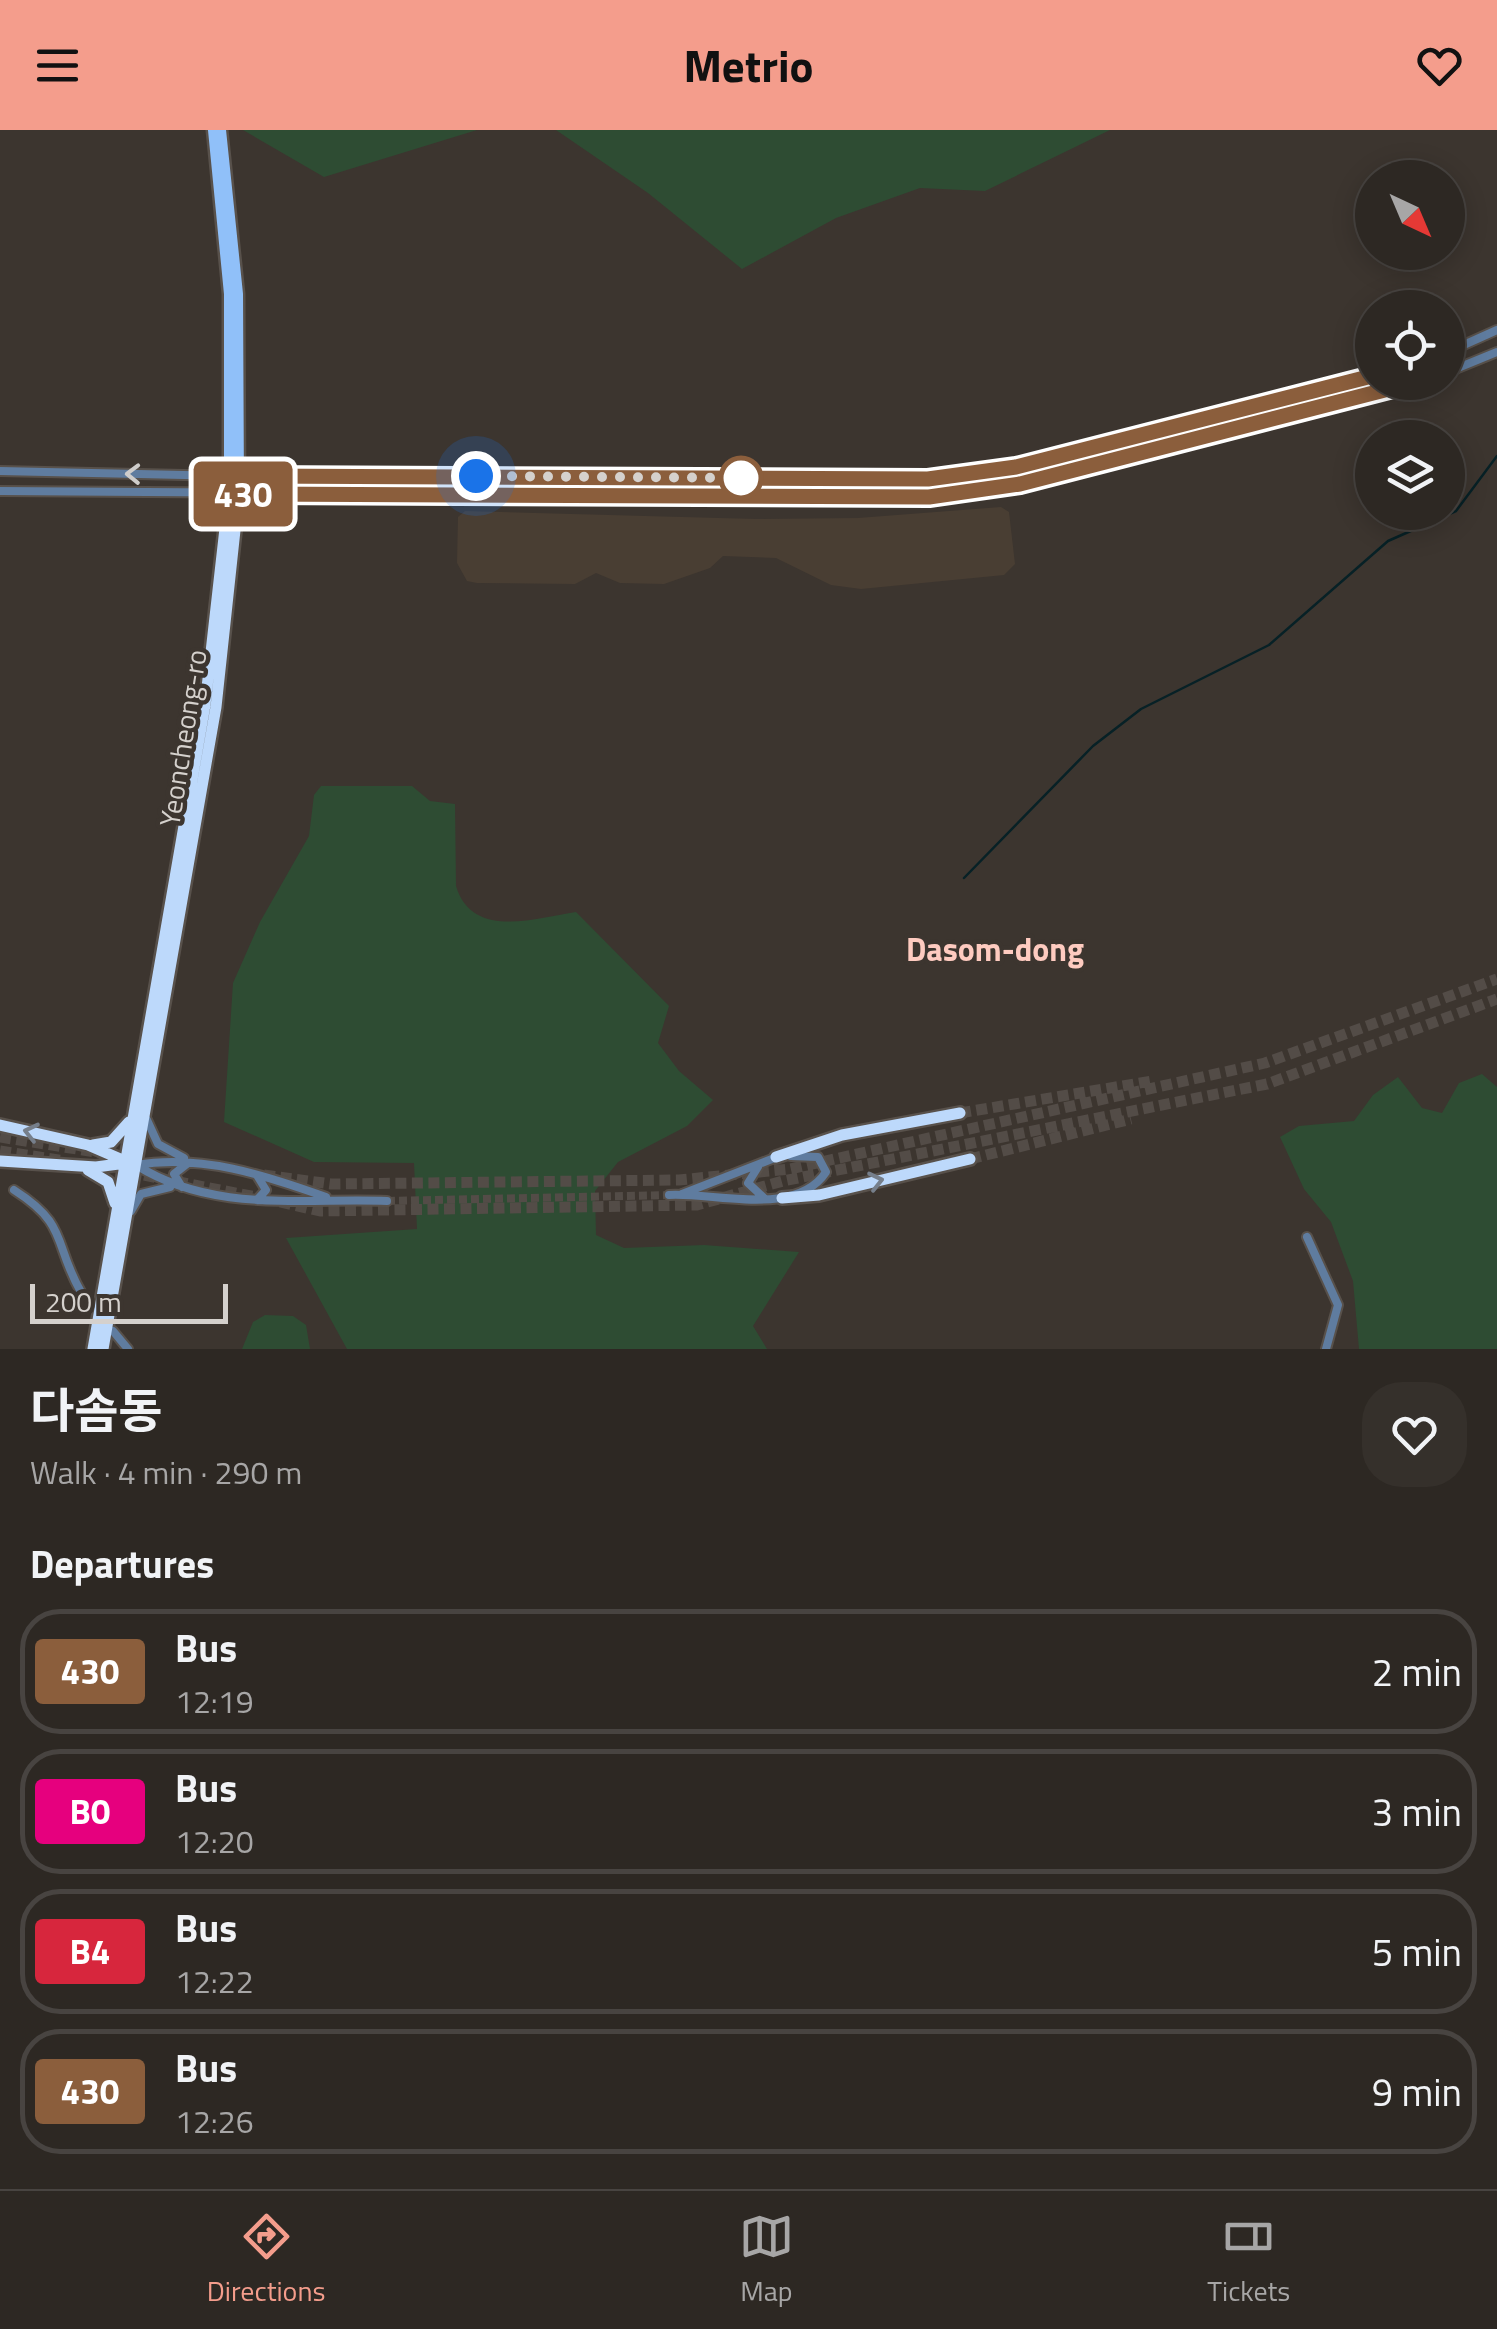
<!DOCTYPE html>
<meta charset="utf-8">
<style>
body{margin:0;font-family:"Titillium Web","Noto Sans KR",sans-serif;background:#35302b;color:#f1f3f6;height:100vh;display:flex;flex-direction:column;font-size:38px;white-space:nowrap}
*{box-sizing:border-box;margin:0}
p{font-size:32px;color:#a7a6a6}
.icon{flex:none;width:55px;height:55px;fill:none;stroke:currentColor;stroke-width:2;stroke-linecap:round;stroke-linejoin:round}
.map{position:relative;height:1219px;overflow:hidden}
.panel{display:flex;flex-direction:column;background:#2d2823;flex:1}
.panel>*{flex:none}
.badge{padding:0 20px;border-radius:8px;font-size:35px;line-height:65px}
.needle{width:65px;rotate:136deg}
.controls{position:absolute;left:1355px;top:30px;display:grid;gap:20px}
.controls a{display:grid;place-items:center;width:110px;height:110px;border-radius:50%;background:#2d2823;box-shadow:0 5px 25px #0003,0 0 0 2px #484441;font-size:50px}
.scale{position:absolute;left:30px;bottom:25px;width:198px;box-sizing:border-box;padding-left:10px;border:5px solid #d5d1cd;border-top:0;font-size:28px;line-height:35px;white-space:nowrap;color:#d5d1cd;-webkit-text-stroke:8px #3c352f;paint-order:stroke}
.you{position:absolute;width:50px;height:50px;margin:-25px;border:8px solid #fff;border-radius:50%;background:#1a73e8;box-shadow:0 0 0 15px #1a73e833}
.map>.badge{position:absolute;translate:-50% -50%;box-shadow:0 0 0 5px #fff}
h2{padding:0 30px;font-size:38px;line-height:90px}
.round{display:grid;place-items:center;flex:none;width:105px;height:105px;border-radius:40px;background:#35302b}
.summary{display:flex;align-items:center;justify-content:space-between;height:170px;padding:0 30px}
h1{font-size:48px;font-weight:700;line-height:75px}
ul{padding:0;list-style:none}
li{display:flex;align-items:center;gap:30px;height:125px;margin:0 20px 15px;padding:0 10px;border:5px solid #484441;border-radius:40px}
li div{flex:1}
li b{display:block;font-size:38px}
li em{font-style:normal}
li .badge{min-width:110px;font-weight:700;text-align:center}
header{display:flex;justify-content:space-between;align-items:center;height:130px;padding:0 30px;background:#f49d8c;color:#111;font-size:45px;font-weight:700}
.dock{display:flex;justify-content:space-around;align-items:center;height:140px;border-top:2px solid #484441;background:#2d2823;font-size:28px;color:#a7a6a6}
.dock a{display:grid;justify-items:center;gap:5px}
.dock .selected{color:#f49d8c}
.map>svg:first-child{display:block}
</style>
<header><svg class="icon" aria-label="menu" viewBox="0 0 24 24"><path d="M4 6h16M4 12h16M4 18h16"/></svg>Metrio<svg class="icon" aria-label="heart" viewBox="0 0 24 24"><path d="M12 20l-8-8c-3-5 5-10 8-4 3-6 11-1 8 4z"/></svg></header>
<div class="map">
<svg width="1497" height="1219" viewBox="0 0 1497 1219">
<rect width="100%" height="100%" fill="#3c352f"/>
<path fill="#493e33" d="M1001,377L1009,382L1015,434L1004,445L861,459L831,455L776,428L723,426L710,438L664,454L620,453L596,443L575,454L477,453L467,451L457,433L458,387L465,381L756,389L858,388Z"/>
<path fill="#2e4c33" d="M243,0H477L324,47Z
M556,0H1110L985,61L920,58L836,88L742,139L648,63Z
M321,656H412L430,671L455,674L456,756C472,810 536,788 576,782L669,876L658,913L679,941L713,970L687,996L618,1032L595,1061L596,1105L624,1118L704,1115L799,1122L753,1196L767,1219H347L286,1108L417,1099L414,1033L314,1032L224,992L233,853L260,792L309,706L314,665Z
M1482,944L1497,957V1219H1359L1353,1151L1331,1092L1304,1059L1280,1007L1299,996L1354,991L1373,965L1398,947L1422,978L1442,983L1459,953Z
M265,1185L293,1186L306,1195L310,1219H242L253,1192Z"/>
<g fill="none" stroke-linecap="round" stroke-linejoin="round">
<path stroke="#072126" stroke-width="2.5" d="M964,748L1093,616L1141,579L1269,515L1388,411L1456,381L1497,326"/>
<path stroke="#534c47" stroke-width="8" stroke-dasharray="8 4" stroke-linecap="butt" d="M387,1071L669,1065
M81,1162L100,1186"/>
<path stroke="#534c47" stroke-width="11" stroke-dasharray="11 5.5" stroke-linecap="butt" d="M960,983L1152,951
M0,1007L102,1023
M0,1021L65,1031
M970,1029L1131,989
M128,1042L261,1068
M264,1045L331,1054L679,1050L790,1039L1265,933L1497,849
M280,1072L320,1081L697,1075L783,1051L1267,954L1497,869"/>
<g stroke="#58514b" stroke-width="12">
<path id="minor" d="M1448,222L1497,200
M1448,242L1497,222
M0,341L230,346
M239,346L928,349L1016,337L1372,246
M0,361L929,367L1020,354L1416,252
M147,990L158,1014L184,1028
M136,1035C212,1083 301,1068 387,1071
M136,1035C201,1024 265,1045 326,1067
M758,1037L748,1053L763,1067
M182,1057L174,1044L188,1033
M14,1060C69,1095 53,1113 81,1162
M682,1064L777,1027
M669,1065C714,1062 796,1088 826,1042L818,1027L791,1026
M257,1070L266,1060L258,1047
M131,1081L141,1064L170,1057
M1307,1107L1338,1175L1326,1219
M113,1201L128,1219"/>
</g>
<g stroke="#58514b" stroke-width="15">
<path id="major" d="M213,0L229,164V363
M221,0L238,164L239,363"/>
</g>
<g stroke="#58514b" stroke-width="16">
<path id="highway" d="M0,995L88,1015L132,1034
M93,1015L111,1012L129,992
M776,1027L842,1005L960,983
M0,1031L96,1037L126,1033
M88,1040L108,1052L115,1073
M782,1068L819,1065L970,1029
M93,1219L205,575L229,363
M103,1219L216,577L239,363"/>
</g>
<use href="#minor" stroke="#5f7c9f" stroke-width="8"/>
<use href="#major" stroke="#90c0f9" stroke-width="10"/>
<use href="#highway" stroke="#bdd9fb" stroke-width="11"/>
</g>
<defs><path id="oneway-chevron" d="M-2-3.5L2.5 0L-2 3.5" fill="none" stroke-width="1.6" stroke-linecap="round" stroke-linejoin="round" transform="scale(2.5)"/></defs>
<use stroke="#cfcdcb" href="#oneway-chevron" transform="translate(133 344) rotate(-179)"/>
<g stroke="#767f8b">
<use href="#oneway-chevron" transform="translate(31 1002) rotate(-167)"/>
<use href="#oneway-chevron" transform="translate(876 1051) rotate(-13)"/>
</g>
<g fill="none" stroke-linecap="round" stroke-linejoin="round">
<g stroke="#fff" stroke-width="22">
<path id="line" d="M1372,246L1016,337L928,349L230,346V364L929,367L1020,354L1416,252"/>
</g>
<use href="#line" stroke="#8b5e3c" stroke-width="15"/>
<path stroke="#d5d1cd" stroke-width="10" stroke-dasharray="0 18" d="M476,346L750,348H741"/>
</g>
<circle fill="#fff" stroke="#8b5e3c" stroke-width="5" cx="741" cy="348" r="20"/>
<g text-anchor="middle" stroke-width="9" stroke-linejoin="round" paint-order="stroke">
<g font-size="28" fill="#d5d1cd" stroke="#3c352f">
<text transform="translate(183 608) rotate(-81)" y="10">Yeoncheong-ro</text>
</g>
<g font-size="32" font-weight="bold" fill="#fecbc0" stroke="#3c352f">
<text x="995" y="831">Dasom-dong</text>
</g>
</g>
</svg>
<div class="controls">
<a><svg class="needle" viewBox="-14 -14 28 28"><path d="M0-13l5 13h-10z" fill="#e53935"/><path d="M0 13l5-13h-10z" fill="#a7a6a6"/></svg></a>
<a><svg class="icon" aria-label="locate" viewBox="0 0 24 24"><circle cx="12" cy="12" r="6"/><path d="M12 2v4M12 18v4M2 12h4M18 12h4"/></svg></a>
<a><svg class="icon" aria-label="layers" viewBox="0 0 24 24"><path d="M12 4l9 5-9 5-9-5zM3 14l9 5 9-5"/></svg></a>
</div>
<div class="scale">200 m</div>
<div class="you" style="left:476px;top:346px"></div>
<b class="badge" style="left:243px;top:364px;background:#8b5e3c;color:#fff">430</b>
</div>
<section class="panel">
<div class="summary"><div><h1>다솜동</h1><p>Walk · 4 min · 290 m</p></div><a class="round"><svg class="icon" aria-label="heart" viewBox="0 0 24 24"><path d="M12 20l-8-8c-3-5 5-10 8-4 3-6 11-1 8 4z"/></svg></a></div>
<h2>Departures</h2>
<ul>
<li><span class="badge" style="background:#8b5e3c;color:#fff">430</span><div><b>Bus</b><p>12:19</p></div><em>2 min</em></li>
<li><span class="badge" style="background:#e6007e;color:#fff">B0</span><div><b>Bus</b><p>12:20</p></div><em>3 min</em></li>
<li><span class="badge" style="background:#d7263d;color:#fff">B4</span><div><b>Bus</b><p>12:22</p></div><em>5 min</em></li>
<li><span class="badge" style="background:#8b5e3c;color:#fff">430</span><div><b>Bus</b><p>12:26</p></div><em>9 min</em></li>
</ul>
</section>
<nav class="dock">
<a class="selected"><svg class="icon" aria-label="directions" viewBox="0 0 24 24"><path d="M12 3l9 9-9 9-9-9zM9 14v-3h6M13 9l2 2-2 2"/></svg>Directions</a>
<a><svg class="icon" aria-label="map" viewBox="0 0 24 24"><path d="M3 6l6-2 6 2 6-2v14l-6 2-6-2-6 2zM9 4v14M15 6v14"/></svg>Map</a>
<a><svg class="icon" aria-label="tickets" viewBox="0 0 24 24"><path d="M3 7h18v10H3zM15 7v10"/></svg>Tickets</a>
</nav>
